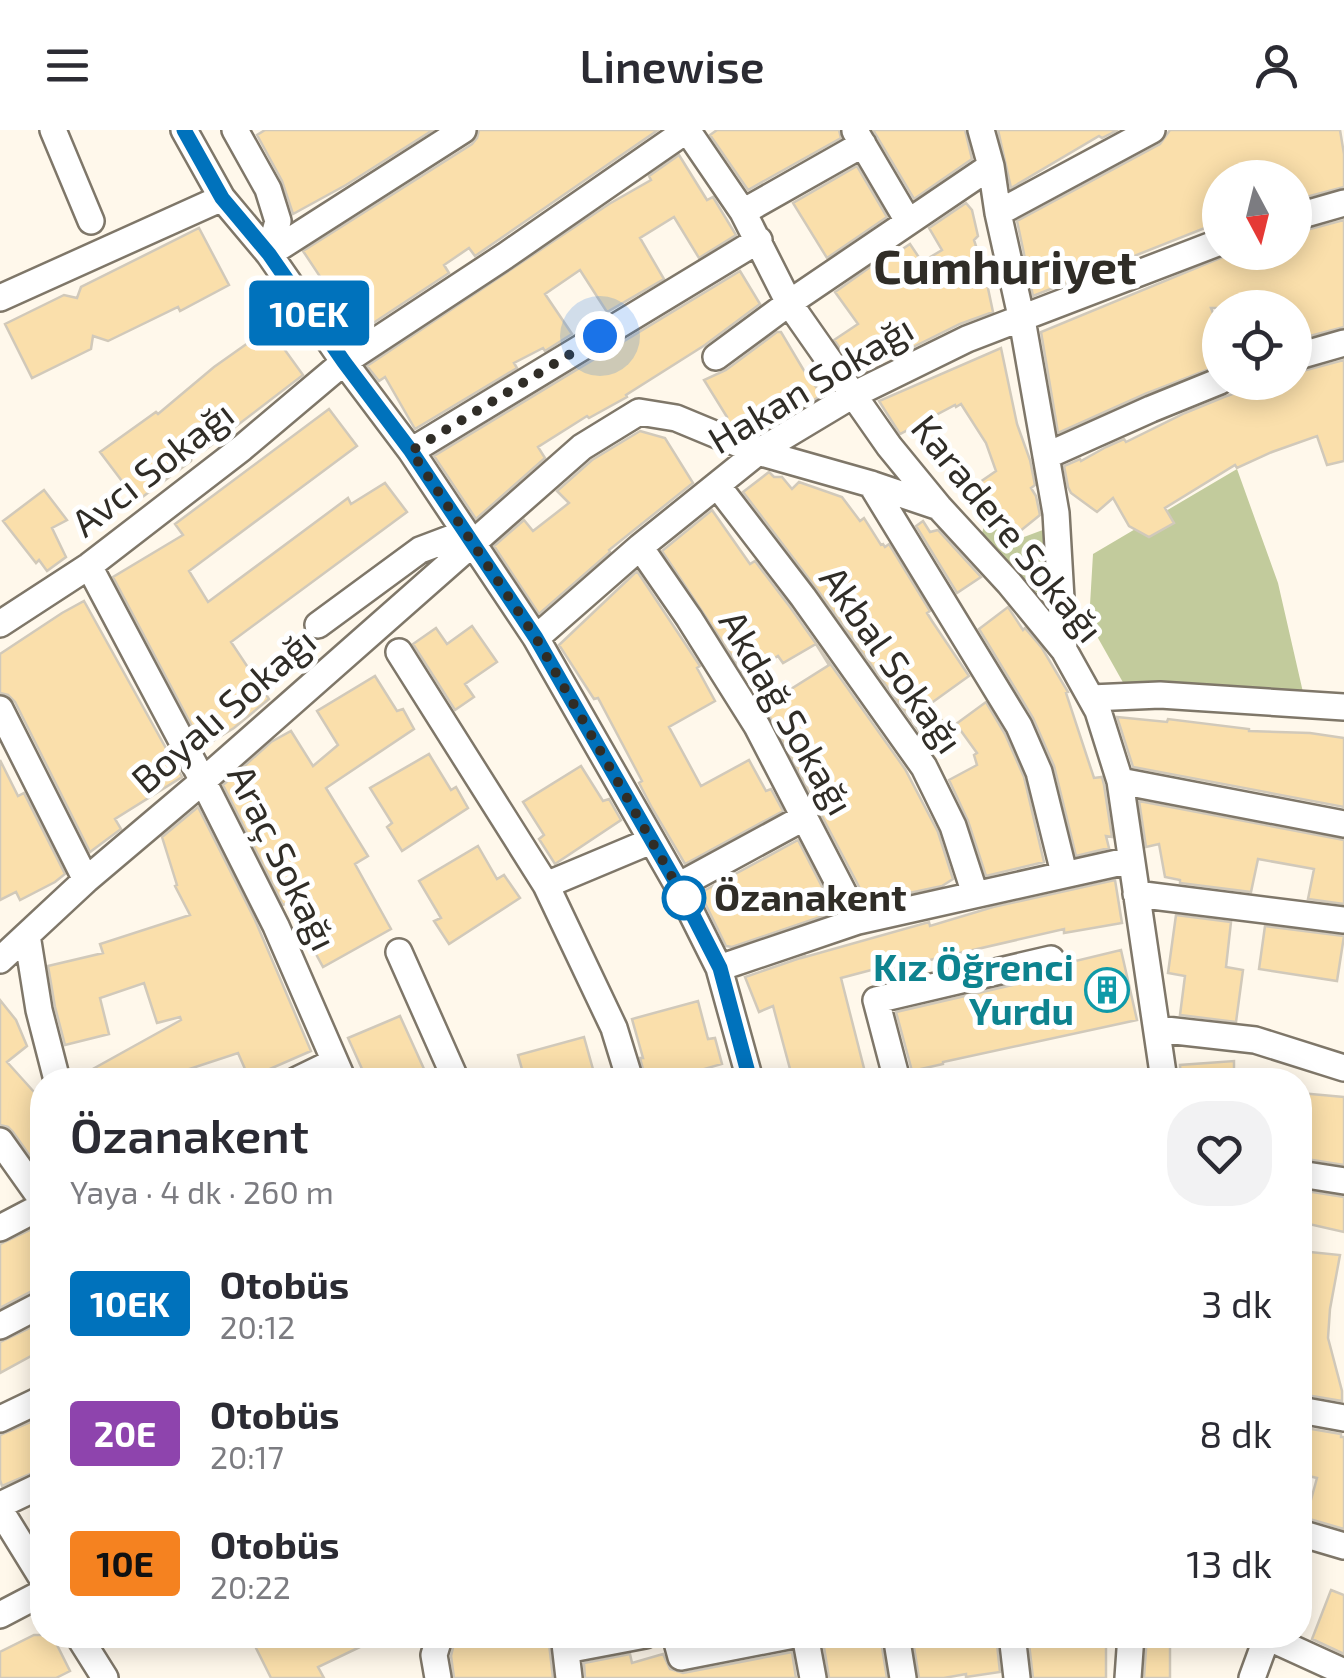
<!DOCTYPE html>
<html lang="tr">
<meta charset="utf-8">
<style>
body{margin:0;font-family:"Exo 2",sans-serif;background:#f2f2f3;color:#2b2b33;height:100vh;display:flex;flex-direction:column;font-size:38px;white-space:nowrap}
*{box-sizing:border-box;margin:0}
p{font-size:32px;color:#7c7c81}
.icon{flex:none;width:55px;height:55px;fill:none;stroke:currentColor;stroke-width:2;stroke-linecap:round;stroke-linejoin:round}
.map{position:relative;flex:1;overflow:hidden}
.side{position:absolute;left:30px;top:938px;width:1282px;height:580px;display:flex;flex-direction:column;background:#fff;border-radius:40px;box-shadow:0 5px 25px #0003}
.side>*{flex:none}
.badge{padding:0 20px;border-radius:8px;font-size:35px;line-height:65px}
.needle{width:65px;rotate:173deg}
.tools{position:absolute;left:1202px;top:30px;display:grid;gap:20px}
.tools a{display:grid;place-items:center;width:110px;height:110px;border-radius:50%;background:#fff;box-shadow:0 5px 25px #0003;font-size:50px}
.you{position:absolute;width:50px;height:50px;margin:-25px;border:8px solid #fff;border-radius:50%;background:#1a73e8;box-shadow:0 0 0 15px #1a73e833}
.map>.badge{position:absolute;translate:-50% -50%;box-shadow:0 0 0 5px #fff}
.round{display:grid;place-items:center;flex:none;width:105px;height:105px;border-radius:40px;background:#f2f2f3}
.headline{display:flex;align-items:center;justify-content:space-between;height:170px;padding:0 40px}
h1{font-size:48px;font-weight:600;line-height:75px}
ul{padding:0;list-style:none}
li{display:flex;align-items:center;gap:30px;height:130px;padding:0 40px}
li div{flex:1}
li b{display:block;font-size:38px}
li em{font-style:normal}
li .badge{min-width:110px;font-weight:700;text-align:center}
header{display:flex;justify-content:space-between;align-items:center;height:130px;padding:0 40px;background:#fff;font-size:45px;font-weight:600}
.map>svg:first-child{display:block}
</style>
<header><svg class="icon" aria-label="menu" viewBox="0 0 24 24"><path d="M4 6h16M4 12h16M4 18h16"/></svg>Linewise<svg class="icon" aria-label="person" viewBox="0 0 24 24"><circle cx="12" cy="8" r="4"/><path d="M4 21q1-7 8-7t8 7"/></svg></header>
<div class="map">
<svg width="1344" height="1548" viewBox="0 0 1344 1548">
<rect width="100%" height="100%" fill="#fff8eb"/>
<path fill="#c2cb9c" d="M1237,339L1278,453L1305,571L1125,556L1089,492L1093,424Z
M984,396L1024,407L1048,398L1054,468H1042L981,407Z"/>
<path fill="#fadfab" stroke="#d1c9ba" stroke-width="2.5" d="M265,0H433L346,55L293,84L282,51L257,5Z
M479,0H658L475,126L469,118L444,135L449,143L349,209L334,184L336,182L324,163L329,160L303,121L472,14L477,8Z
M717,0H839L841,8L748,60L710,5Z
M873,0H965L972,29L914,69Z
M998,0H1118L1102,8L1099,6L1011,58Z
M1170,0H1340L1344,24V57L1295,70V48H1220V76L1206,84L1210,96L1033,166L1017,91L1160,14Z
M679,25L707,70L713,67L736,105L699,128L674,87L640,108L664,149L607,182L580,140L545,164L572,204L545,221L543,218L514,233L517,238L415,299L385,247L379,251L367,236L609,74L651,50L649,46Z
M857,36L887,87L827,128L793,73Z
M966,73L972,80L978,106L974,110L985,144L993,182L960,194L893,227L892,223L858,244L834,210L858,194L835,162L873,135L874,138L910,114L922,132L942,120L929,98Z
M1344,90V197L1295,210V178H1211L1220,201V235L1145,264L1058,303L1041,202L1235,122H1295V103Z
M199,98L229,155L180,181L178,177L108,211L93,206L91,219L32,248L5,194L64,165L77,168L81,157Z
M740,141L760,174L705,215L626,265L627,267L589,288L587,286L538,317L545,328L476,389L434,326Z
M269,198L303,245L205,320L194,318L191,331L137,371L100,322L156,282L158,284L214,237Z
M777,202H781L803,239L822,265L757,304L723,290L727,287L704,250L726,240Z
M1001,218L1017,294L1030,330L1035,355L1031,358L1036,366L1040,385L1019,402L1014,396L1008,400L995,380L983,389L969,369L974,366L970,359L996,341L986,313L961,274L956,277L955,275L900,304L879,271Z
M1344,230V331L1327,335L1317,306L1272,322L1237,338L1235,335L1165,378L1174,393L1149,407L1129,396L1113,368L1097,382L1071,363L1068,357L1064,336L1080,329L1081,331L1106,317L1124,309L1126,312L1185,283L1224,267L1255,256L1257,263L1295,252V243Z
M329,279L357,316L189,441L208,472L348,368L351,374L385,353L407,382L231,512L269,569L234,598L203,617L113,447L183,405L175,394Z
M640,301L665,308L693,353L609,420L610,422L539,484L494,416L524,390L533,401L569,373L557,361L592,330Z
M769,342L774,347H782L792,359L799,352L842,367L860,391L864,388L881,415L883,414L885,417L889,414L930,481L927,483L932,491L969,546L930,574L946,596L926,611L816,458L743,362Z
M44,360L67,390L52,398L66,427L47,441L39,430L36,433L3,391Z
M712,380L750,434L755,431L790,477L905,639L938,702L953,749L942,756L867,772L764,576L829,535L816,514L783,533L778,526L745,546L662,421Z
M923,391L930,402L938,400L981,447L957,463L916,396Z
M637,441L700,536L697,538L715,571L669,597L701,656L749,630L766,661L771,659L783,681L685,734L652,678L639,653L642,651L598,568L594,569L559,515Z
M84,471L182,647L115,689L121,699L90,722L15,572L8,565L0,563V524L62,483Z
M1008,477L1023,500L1025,498L1042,518L1068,562L1066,563L1094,648L1102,647L1104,655L1112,707L1106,706L1109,718L1076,726L1054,636L1033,588L979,499Z
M472,496L497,532L465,554L474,567L455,580L413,514L436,498L447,514Z
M375,546L397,581L403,579L414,599L326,658L368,726L355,734L391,799L323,837L288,772L283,775L223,655L271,612L291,601L313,636L338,615L317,581Z
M986,572L1005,604L1024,647L1044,732L986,746L968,691L949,650L977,635L974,625L977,623L956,594Z
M1117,587L1167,592L1168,589L1249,599V601L1310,603L1344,608V677L1133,637Z
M429,624L451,660L456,657L468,678L402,721L387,697L392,693L370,658Z
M0,630L18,666L24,663L65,744L55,752L20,770L16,762L0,770Z
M581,636L603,671L609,669L621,690L555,734L539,709L544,705L523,672Z
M1139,671L1344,710V774L1308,769L1314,739L1258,729L1251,762L1180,753V750L1165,747L1159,714L1146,717Z
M198,677L255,790L311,921L249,948L238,923L156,950H73L181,890L180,887L157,893L144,853L100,868L109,904L65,915L55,877L48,836L103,823L100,814L190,785L175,756L177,755L162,707Z
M798,710L835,782L732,817L726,816L700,763Z
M478,716L497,749L504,745L520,768L449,814L434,791L441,788L419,751Z
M1115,750L1122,793L1064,803V799L895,838L894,834L841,848L867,950H793L773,876L759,882L745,847L806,826L805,827L929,792L930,796L993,777Z
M1176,785L1231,792L1226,837L1243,840L1236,892L1180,885L1185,846L1168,843Z
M1265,796L1344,806L1337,851L1259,839Z
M1121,820L1137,890L943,932V934L912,941L896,882L1055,845L1063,840L1067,833Z
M0,870L16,890L27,916L7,932L35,963L42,995V1043L13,1002L8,997L0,995Z
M698,871L708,909L715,908L722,934L666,950H646L640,928H643L632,889Z
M400,886L429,950H367L348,908Z
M584,907L596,950H525L518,925Z
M1234,931V950H1181L1180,935Z
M1300,963L1344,967V1035L1300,1028Z
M1300,1060L1344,1067V1102L1300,1092Z
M42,1094V1158L34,1160L0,1178V1114Z
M1300,1121L1340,1125L1330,1179L1328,1208L1342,1261V1271L1300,1264Z
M42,1192V1220L0,1243V1212Z
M42,1287V1339L2,1356L0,1350V1305Z
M1300,1297L1341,1304V1307H1344V1399L1306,1388L1317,1348L1300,1344Z
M1331,1460L1344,1465V1524L1312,1509Z
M34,1505H52L70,1541L56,1548H0V1522Z
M280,1505H385L318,1537L324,1548H271L256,1518Z
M456,1505H548L553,1548H454L451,1526Z
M822,1505H880L887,1548H829Z
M912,1505H996L1000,1542L966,1547V1544L944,1548H919Z
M1028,1505H1049V1510L1053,1512L1106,1513V1548H1033Z
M1147,1505H1170V1548H1144Z
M792,1522L796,1548H585L584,1533L630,1524L632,1533L663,1524L670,1539L683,1543Z"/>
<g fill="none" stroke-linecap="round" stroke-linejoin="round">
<g stroke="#7f7769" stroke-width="30">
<path id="minor" d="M53,0L91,91
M184,0L222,68L269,124L344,232L411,321L536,508L678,756L719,838L750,950
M235,0L268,59L278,91L269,124
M687,0L743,82L789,173L889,316L939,377L1009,453L1064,520L1098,581L1120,651L1164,950
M981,0L991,36L998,83L1023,195L1056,383L1064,520
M855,1L908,91
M743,82L863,14
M998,83L1152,0
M1295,87L1344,73
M269,124L463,0
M0,168L222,68
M716,227L789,173L991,36
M1295,227L1344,213
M411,321L759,110
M1046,326L1151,279L1220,251
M871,354L1019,596L1039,642L1064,743
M717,355L803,467L924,637L953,696L975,764
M640,417L689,488L757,596L858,791
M89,436L203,651L276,796L343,950
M0,494L89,436L242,318L344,232L505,126L687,0
M318,495L420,420L465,403
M536,508L640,417L758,322L853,265L967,209L1220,112
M399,522L546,755L614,898L630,950
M1091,568L1160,565L1344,577
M0,579L86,750
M1120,651L1344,694
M546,755L651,711
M678,756L805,687
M1136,764L1344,790
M27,805L39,880L57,950
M399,822L456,950
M0,830L86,750L203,651L582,317L639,282L676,288L758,322L871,354L939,377
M719,838L858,791L1131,730
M1157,899L1255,910L1344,938
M297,950L334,932
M897,950L876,870L1051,829
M0,1011L42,1070
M1300,1044L1344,1051
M0,1098L42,1076
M0,1196L42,1174
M1300,1280L1344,1288
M0,1289L42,1269
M0,1375L42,1355
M0,1380L42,1448
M1300,1403L1344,1416
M0,1485L42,1463
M78,1505L105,1548
M564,1505L569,1548
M675,1505L681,1527L794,1505
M805,1505L813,1548
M896,1505L903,1548
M1012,1505L1017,1548
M566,1520L645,1505
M438,1548L434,1525L440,1505
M1128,1548L1131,1505
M1252,1548L1267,1507L1344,1542"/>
</g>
<use href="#minor" stroke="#fff" stroke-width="25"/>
</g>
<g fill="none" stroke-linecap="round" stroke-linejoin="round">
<g stroke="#fff" stroke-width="22">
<path id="line" d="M184,0L222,68L269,124L344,232L411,321L536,508L678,756L720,838L750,950"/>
</g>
<use href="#line" stroke="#0072bc" stroke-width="15"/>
<path stroke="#302d27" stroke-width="10" stroke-dasharray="0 18" d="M600,206L411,321L536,508L684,768"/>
</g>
<defs>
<g id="building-ring" transform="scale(2.25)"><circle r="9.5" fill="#fff" stroke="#0f9aa8" stroke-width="1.5"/><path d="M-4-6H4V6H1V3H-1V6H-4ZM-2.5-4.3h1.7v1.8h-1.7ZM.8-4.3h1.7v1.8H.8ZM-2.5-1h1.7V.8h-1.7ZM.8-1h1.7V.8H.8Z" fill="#0f9aa8"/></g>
</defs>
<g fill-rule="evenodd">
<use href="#building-ring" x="1107" y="860"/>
</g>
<circle fill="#fff" stroke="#0072bc" stroke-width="5" cx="684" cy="768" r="20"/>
<g text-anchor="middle" stroke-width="10" stroke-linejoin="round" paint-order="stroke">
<g font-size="38" fill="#302d27" stroke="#fff">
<text transform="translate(811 255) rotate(-31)" y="13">Hakan Sokağı</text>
<text transform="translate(153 339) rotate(-38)" y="13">Avcı Sokağı</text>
<text transform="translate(1007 399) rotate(51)" y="13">Karadere Sokağı</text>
<text transform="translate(891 530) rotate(55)" y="13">Akbal Sokağı</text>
<text transform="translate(224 581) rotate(-41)" y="13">Boyalı Sokağı</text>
<text transform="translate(786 583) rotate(60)" y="13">Akdağ Sokağı</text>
<text transform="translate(282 728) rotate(64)" y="13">Araç Sokağı</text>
</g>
<g font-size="38" font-weight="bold" fill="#302d27" stroke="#fff" text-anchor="start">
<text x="714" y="781">Özanakent</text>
</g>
<g font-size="38" font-weight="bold" fill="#0d838f" stroke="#fff" text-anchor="end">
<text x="1074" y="851">Kız Öğrenci<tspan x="1074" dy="44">Yurdu</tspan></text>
</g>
<g font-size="48" font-weight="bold" fill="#302d27" stroke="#fff">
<text x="1005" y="154">Cumhuriyet</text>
</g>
</g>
</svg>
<div class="tools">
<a><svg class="needle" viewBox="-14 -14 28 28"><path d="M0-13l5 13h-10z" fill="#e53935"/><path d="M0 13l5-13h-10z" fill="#7c7c81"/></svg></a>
<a><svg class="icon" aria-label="locate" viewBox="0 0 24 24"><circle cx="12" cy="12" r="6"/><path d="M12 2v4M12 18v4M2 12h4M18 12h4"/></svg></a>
</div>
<div class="you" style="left:600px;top:206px"></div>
<b class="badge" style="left:309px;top:183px;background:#0072bc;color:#fff">10EK</b>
<section class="side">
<div class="headline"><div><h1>Özanakent</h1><p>Yaya · 4 dk · 260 m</p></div><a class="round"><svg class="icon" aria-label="heart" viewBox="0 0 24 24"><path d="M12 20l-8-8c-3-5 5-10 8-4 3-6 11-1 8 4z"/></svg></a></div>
<ul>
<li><span class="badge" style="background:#0072bc;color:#fff">10EK</span><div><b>Otobüs</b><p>20:12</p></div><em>3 dk</em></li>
<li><span class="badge" style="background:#8e44ad;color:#fff">20E</span><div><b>Otobüs</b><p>20:17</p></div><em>8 dk</em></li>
<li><span class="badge" style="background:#f58220;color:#111">10E</span><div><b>Otobüs</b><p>20:22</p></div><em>13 dk</em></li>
</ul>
</section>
</div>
